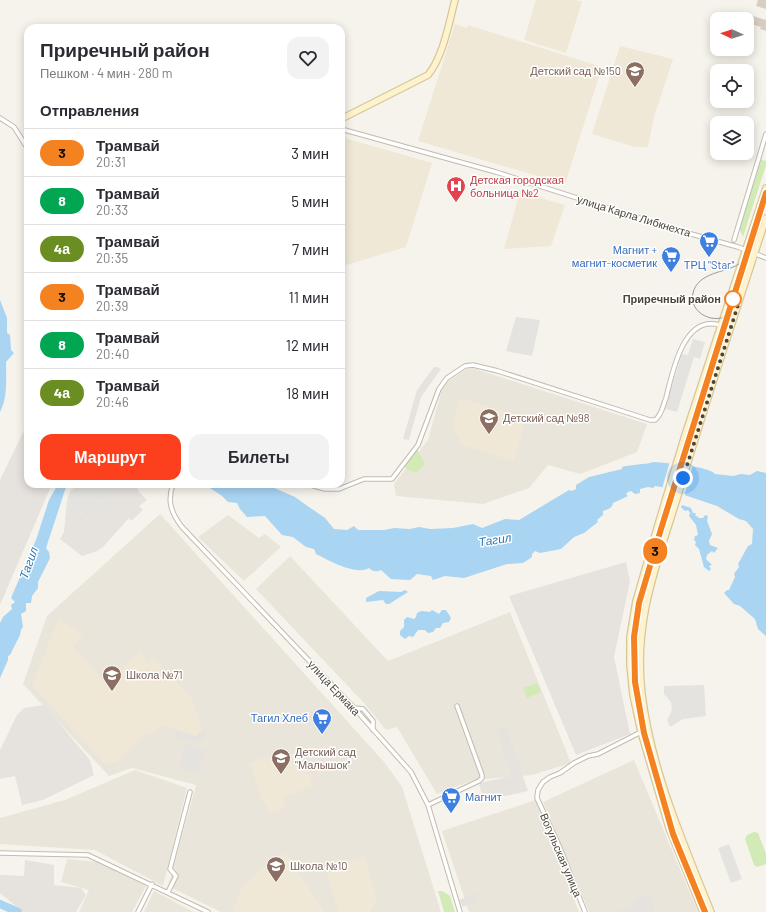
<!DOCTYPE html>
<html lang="ru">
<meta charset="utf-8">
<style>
body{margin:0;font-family:Barlow,sans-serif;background:#f2f2f3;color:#2b2b33;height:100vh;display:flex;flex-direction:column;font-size:15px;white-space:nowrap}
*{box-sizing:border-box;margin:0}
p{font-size:13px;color:#7c7c81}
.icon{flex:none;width:22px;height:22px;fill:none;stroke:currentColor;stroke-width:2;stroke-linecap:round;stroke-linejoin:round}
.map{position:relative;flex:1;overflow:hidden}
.details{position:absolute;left:24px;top:24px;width:321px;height:464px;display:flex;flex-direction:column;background:#fff;border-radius:12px;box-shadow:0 2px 10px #0003}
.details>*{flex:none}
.badge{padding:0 8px;border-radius:13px;font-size:14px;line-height:26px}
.needle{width:26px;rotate:273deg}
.controls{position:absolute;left:710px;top:12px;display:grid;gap:8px}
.controls a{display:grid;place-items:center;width:44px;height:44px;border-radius:8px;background:#fff;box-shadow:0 2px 10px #0003;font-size:20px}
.you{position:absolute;width:20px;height:20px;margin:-10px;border:3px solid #fff;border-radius:50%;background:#1a73e8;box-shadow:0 0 0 6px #1a73e833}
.map>.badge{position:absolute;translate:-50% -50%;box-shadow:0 0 0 2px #fff}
h2{padding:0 16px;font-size:15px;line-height:36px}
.round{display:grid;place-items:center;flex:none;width:42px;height:42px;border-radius:12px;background:#f2f2f3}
.overview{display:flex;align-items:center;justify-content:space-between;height:68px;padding:0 16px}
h1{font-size:19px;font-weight:700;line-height:30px}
.action{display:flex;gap:8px;margin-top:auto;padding:8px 16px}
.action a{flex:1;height:46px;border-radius:12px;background:#fc3f1d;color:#fff;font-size:16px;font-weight:700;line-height:46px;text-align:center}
.action a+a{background:#f2f2f3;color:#2b2b33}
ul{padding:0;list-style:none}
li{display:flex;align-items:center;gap:12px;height:48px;padding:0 16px;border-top:1px solid #e1e1e2}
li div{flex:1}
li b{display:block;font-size:15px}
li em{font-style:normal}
li .badge{min-width:44px;font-weight:700;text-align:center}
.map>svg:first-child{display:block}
</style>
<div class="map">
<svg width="766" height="912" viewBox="0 0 766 912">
<rect width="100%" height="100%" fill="#f6f3ec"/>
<path fill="#eae5da" d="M472,368L647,424L637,452L580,474L548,465L529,488L483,504L396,496L394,484L428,440L443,385L465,370Z
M160,514L385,763L402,787L441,912H221L168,886L196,785L132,768L109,776L23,684L47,616Z
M228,515L259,538L265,534L281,547L244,581L198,537Z
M290,556L388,661L510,612L571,763L532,775L474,780L437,794L397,727L386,730L363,702L256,589Z
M634,760L698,912H589L543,802Z
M135,770L187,788L163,886L95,850L0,844V818L65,800Z
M536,800L579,912H469L442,831Z
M67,859L97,862L146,886L132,912H79L89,890L61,882Z
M154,891L194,912H144Z"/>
<path fill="#e6e2dd" d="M434,367H437L441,369L421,397L409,440L403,439L417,390Z
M28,422V484H52L0,605V480Z
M122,484L135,485L139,492L147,500L139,506L143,510L131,521L129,518L103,547L97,551L82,556L60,539L64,532L67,501L88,519Z
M626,562L630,581L614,657L630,734L576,755L509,596Z
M44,705L90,760L94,775L43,800L22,805L15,776L0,779V750L17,715L24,708Z
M506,727L528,791L483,801L479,783L512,776L496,730Z
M177,730L195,736L203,730L206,735L198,743L175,737Z
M25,860L54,865V885L81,888L86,895L76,912H23L0,893V875L24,876Z
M651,893L654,903L652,904L654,912H616L635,905L633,899Z"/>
<path fill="#efe8d6" d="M536,0H576L582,2L566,53L524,40Z
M455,24L467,28L468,25L602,67L565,184L418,141Z
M620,46L673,59L654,117L648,147H635L592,134Z
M341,137L432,163L406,247L343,266L341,264Z
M520,192L565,205L551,246L504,249Z
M460,398L526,418L514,461L462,445L452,426Z
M59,618L83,636L73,646L106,683L139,652L149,663L154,658L192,699L202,730L196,736L163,725L150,734H146L120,760L106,765L32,685Z
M302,752L313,786L282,798L286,808L271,813L261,798L250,763L266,757H281Z
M286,854L324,912H232L241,890L254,877L266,864Z
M364,857L377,899L370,912H339L325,868Z"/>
<path fill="#d2eab5" d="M760,159L766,161V165L743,237L739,228Z
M417,449L425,464L416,473L408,470L405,467L406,463Z
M537,683L541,692L527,698L523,688Z
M754,832L758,833L766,854V864L757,867L754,865L745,839L747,835Z
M438,891H442L450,896L455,912H444Z"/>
<path fill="#e5e3e0" d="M516,317L540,320L532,356L506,351Z
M693,339L705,342L700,359L694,357L677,412L665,409L682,354L688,355Z
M79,484H122L88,519L67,501L70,491Z
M704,685L706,716L683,719L670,727L667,720L672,710L671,702L664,694V686Z
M185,744L205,750L198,773L179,769Z
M729,844L742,879L731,883L718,848Z
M476,893L478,902L463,907L459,900Z"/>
<path fill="#a9d4f2" d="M0,300L7,318V333L10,335L11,350L14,353L6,362C6,377 8,398 0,412Z
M654,462C666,463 709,466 715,474L733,476L741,474L750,475L757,471L766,473V636L758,629L755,619L740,606L734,604L724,593L727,590H729L735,577L734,574L739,567L738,564L748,546L752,544L753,529L746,521L739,519L717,506L661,487L655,486L653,488L648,487L640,489V493L635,494L631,491L628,492L626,494L628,496L613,503C612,509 608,509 603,511V515L597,520L598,522L584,533L574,537L561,549L540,553L535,551L532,554V557L523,563L507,564L464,578L445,576L433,580L431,576L417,574L410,580L391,579L381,570C377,572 373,572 369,568C356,576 328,560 316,554L314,549L306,547L293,537L282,535L265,516L247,517L240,509L237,503L228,502L222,496L210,488L190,484H265L295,497L309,507L325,518L334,529L347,530L354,526L358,530H384L394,528L410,529L419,527L430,529L453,528L473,524L482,528L505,519L519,520L569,490L572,491L576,489V485L589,477L622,469V467C633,464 643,465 654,462Z
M58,484H67L46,548L49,552L50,558L38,582V588L32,596L31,603H26V611L21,614L23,627L21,630L20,635L10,655L8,656V660L0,678V623L3,617L12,609L11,605L15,602L11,598L36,540L49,500Z
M682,505L691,508L693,513H696L695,515L699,518H703L705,515L708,516L707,521L712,534L709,541L710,545L718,548L714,553L712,551L707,555L706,559L712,565L709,566L711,569L709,571L704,567L699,549L695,545L696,542L694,540L695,536L698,535L696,525L689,516L690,513L688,510L685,511L681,507Z
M405,590L408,592L389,604H386L383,600L366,602V598L379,591L401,592Z
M432,610L439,614L442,610H446L451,618L449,622L443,623L440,628H436L433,632L428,633L425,630H418L413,637L409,636L405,639L400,635V631L404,627V620L407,617L414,619L416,617L417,613L421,611L430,612Z"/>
<path fill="#f6f3ec" d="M670,461L693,465L684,497L662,489Z"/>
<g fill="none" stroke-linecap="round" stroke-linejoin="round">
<path stroke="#a9d4f2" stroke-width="8" d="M0,904L18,912"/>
</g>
<path fill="#d8cfc1" d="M758,0H766V9L756,6Z
M753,16L766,20V31L760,29L761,27L751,24Z"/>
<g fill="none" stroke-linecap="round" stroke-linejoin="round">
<g stroke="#c2bbae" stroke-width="5.5">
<path id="street" d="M0,118L14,127L28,149
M341,129L496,172L677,230L738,247L766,258
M734,240L766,134
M173,484C167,501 171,513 182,527L354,708L411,772L428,805L460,912
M307,484L325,489H339L364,479H392L418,445L439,389L447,378L465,366L473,365L498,371L650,420H655C662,415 663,405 666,398C672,375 682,319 715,324C720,325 725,327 730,329
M354,708L363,709L373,721V730
M428,805L479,781L482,778V775L457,706
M0,853L88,855L208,912
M168,892L176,876L170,869L190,792
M138,912L152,884
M585,912L560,848L537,798L538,790L543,782L550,777L560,773L574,763L588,756L598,754L641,732L649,731"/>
</g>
<g stroke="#d6c79b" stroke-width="8">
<path id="secondary" d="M341,119L428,75C443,57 449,23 455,0
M703,912L669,828L641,732L633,695L630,665V637L636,601L657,528L685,435L766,188
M711,912C683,842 651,769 642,694C633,619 658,562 679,492C706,400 737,309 766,218"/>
</g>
<use href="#street" stroke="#fff" stroke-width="3.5"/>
<use href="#secondary" stroke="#fff3cd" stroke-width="5.5"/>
<path stroke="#9a9a9a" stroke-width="1" d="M731,313C716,327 688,313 693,293C698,272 725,273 739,264C741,262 743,259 745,257
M705,912L673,834L644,733L635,682L634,637L637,612L642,594L661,529L766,193"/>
</g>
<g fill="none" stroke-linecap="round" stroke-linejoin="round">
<g stroke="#fff" stroke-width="9">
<path id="line" d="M705,912L673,834L644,733L635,682L634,637L639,603L661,529L766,193"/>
</g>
<use href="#line" stroke="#f58220" stroke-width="6"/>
<path stroke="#4b4439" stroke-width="4" stroke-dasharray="0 7.2" d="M683,478L739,302L733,299"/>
</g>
<defs>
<g id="school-pin" transform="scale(1)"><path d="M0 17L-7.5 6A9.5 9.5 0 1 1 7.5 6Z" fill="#8d6e63" stroke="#fff"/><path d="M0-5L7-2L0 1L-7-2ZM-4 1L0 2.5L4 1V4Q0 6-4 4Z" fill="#fff"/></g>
<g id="hospital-pin" transform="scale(1)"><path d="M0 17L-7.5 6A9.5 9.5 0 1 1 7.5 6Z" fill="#e0444e" stroke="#fff"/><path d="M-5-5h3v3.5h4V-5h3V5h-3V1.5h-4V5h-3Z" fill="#fff"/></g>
<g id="supermarket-pin" transform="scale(1)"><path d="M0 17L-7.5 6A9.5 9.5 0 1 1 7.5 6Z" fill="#3f7fe0" stroke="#fff"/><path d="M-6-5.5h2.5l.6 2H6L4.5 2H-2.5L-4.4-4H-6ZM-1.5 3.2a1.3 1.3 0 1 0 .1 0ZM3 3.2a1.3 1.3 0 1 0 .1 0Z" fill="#fff"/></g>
</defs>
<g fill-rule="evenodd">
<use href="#school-pin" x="635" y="71"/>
<use href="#hospital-pin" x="456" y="186"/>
<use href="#supermarket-pin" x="709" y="241"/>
<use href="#supermarket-pin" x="671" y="256"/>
<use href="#school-pin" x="489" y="418"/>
<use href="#school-pin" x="112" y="675"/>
<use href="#supermarket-pin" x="322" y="718"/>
<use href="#school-pin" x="281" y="758"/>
<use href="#supermarket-pin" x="451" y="797"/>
<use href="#school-pin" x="276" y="866"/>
</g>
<circle fill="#fff" stroke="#f58220" stroke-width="2" cx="733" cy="299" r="8"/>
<g text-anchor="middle" stroke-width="3" stroke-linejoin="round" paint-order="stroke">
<g font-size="11" fill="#785e54" stroke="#fff" text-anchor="start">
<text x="621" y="75" text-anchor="end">Детский сад №150</text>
<text x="503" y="422">Детский сад №98</text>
<text x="126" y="679">Школа №71</text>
<text x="295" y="756">Детский сад<tspan x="295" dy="13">"Малышок"</tspan></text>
<text x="290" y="870">Школа №10</text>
</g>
<g font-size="11" fill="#be3a42" stroke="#fff" text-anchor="start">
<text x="470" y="184">Детская городская<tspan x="470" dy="13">больница №2</tspan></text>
</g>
<g font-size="11" fill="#4b4439" stroke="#fff">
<text transform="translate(634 216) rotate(17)" y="4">улица Карла Либкнехта</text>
<text transform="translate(334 688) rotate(47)" y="4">улица Ермака</text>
<text transform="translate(561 855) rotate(67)" y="4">Вогульская улица</text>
</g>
<g font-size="11" fill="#366cbe" stroke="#fff" text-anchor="end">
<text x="657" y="254">Магнит +<tspan x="657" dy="13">магнит-косметик</tspan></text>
<text x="709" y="269" text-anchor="middle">ТРЦ "Star"</text>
<text x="308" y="722">Тагил Хлеб</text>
<text x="465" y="801" text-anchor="start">Магнит</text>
</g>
<g font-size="11" font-weight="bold" fill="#4b4439" stroke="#fff" text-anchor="end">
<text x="721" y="303">Приречный район</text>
</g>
<g font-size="12" font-style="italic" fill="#2e7ab2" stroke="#fff">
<text transform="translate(495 540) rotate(-9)" y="4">Тагил</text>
<text transform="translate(29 563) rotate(-70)" y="4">Тагил</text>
</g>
</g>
</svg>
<div class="controls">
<a><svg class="needle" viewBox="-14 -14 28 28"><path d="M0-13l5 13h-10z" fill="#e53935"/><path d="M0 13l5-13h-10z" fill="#7c7c81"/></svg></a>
<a><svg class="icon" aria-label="locate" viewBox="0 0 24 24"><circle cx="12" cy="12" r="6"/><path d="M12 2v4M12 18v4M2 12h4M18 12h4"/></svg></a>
<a><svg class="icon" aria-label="layers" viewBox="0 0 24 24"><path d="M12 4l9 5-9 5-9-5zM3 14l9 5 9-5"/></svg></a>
</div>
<div class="you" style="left:683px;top:478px"></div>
<b class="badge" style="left:655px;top:551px;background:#f58220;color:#111">3</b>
<section class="details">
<div class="overview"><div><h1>Приречный район</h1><p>Пешком · 4 мин · 280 m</p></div><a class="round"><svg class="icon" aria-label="heart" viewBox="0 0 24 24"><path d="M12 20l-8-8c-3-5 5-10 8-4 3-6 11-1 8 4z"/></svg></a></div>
<h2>Отправления</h2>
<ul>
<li><span class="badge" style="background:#f58220;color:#111">3</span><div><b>Трамвай</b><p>20:31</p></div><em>3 мин</em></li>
<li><span class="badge" style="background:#00a651;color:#fff">8</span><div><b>Трамвай</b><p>20:33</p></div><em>5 мин</em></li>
<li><span class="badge" style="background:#6b8e23;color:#fff">4а</span><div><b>Трамвай</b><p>20:35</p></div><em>7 мин</em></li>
<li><span class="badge" style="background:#f58220;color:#111">3</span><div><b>Трамвай</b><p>20:39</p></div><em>11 мин</em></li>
<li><span class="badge" style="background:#00a651;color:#fff">8</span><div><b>Трамвай</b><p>20:40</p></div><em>12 мин</em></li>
<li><span class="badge" style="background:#6b8e23;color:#fff">4а</span><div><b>Трамвай</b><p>20:46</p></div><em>18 мин</em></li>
</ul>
<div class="action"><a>Маршрут</a><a>Билеты</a></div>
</section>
</div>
